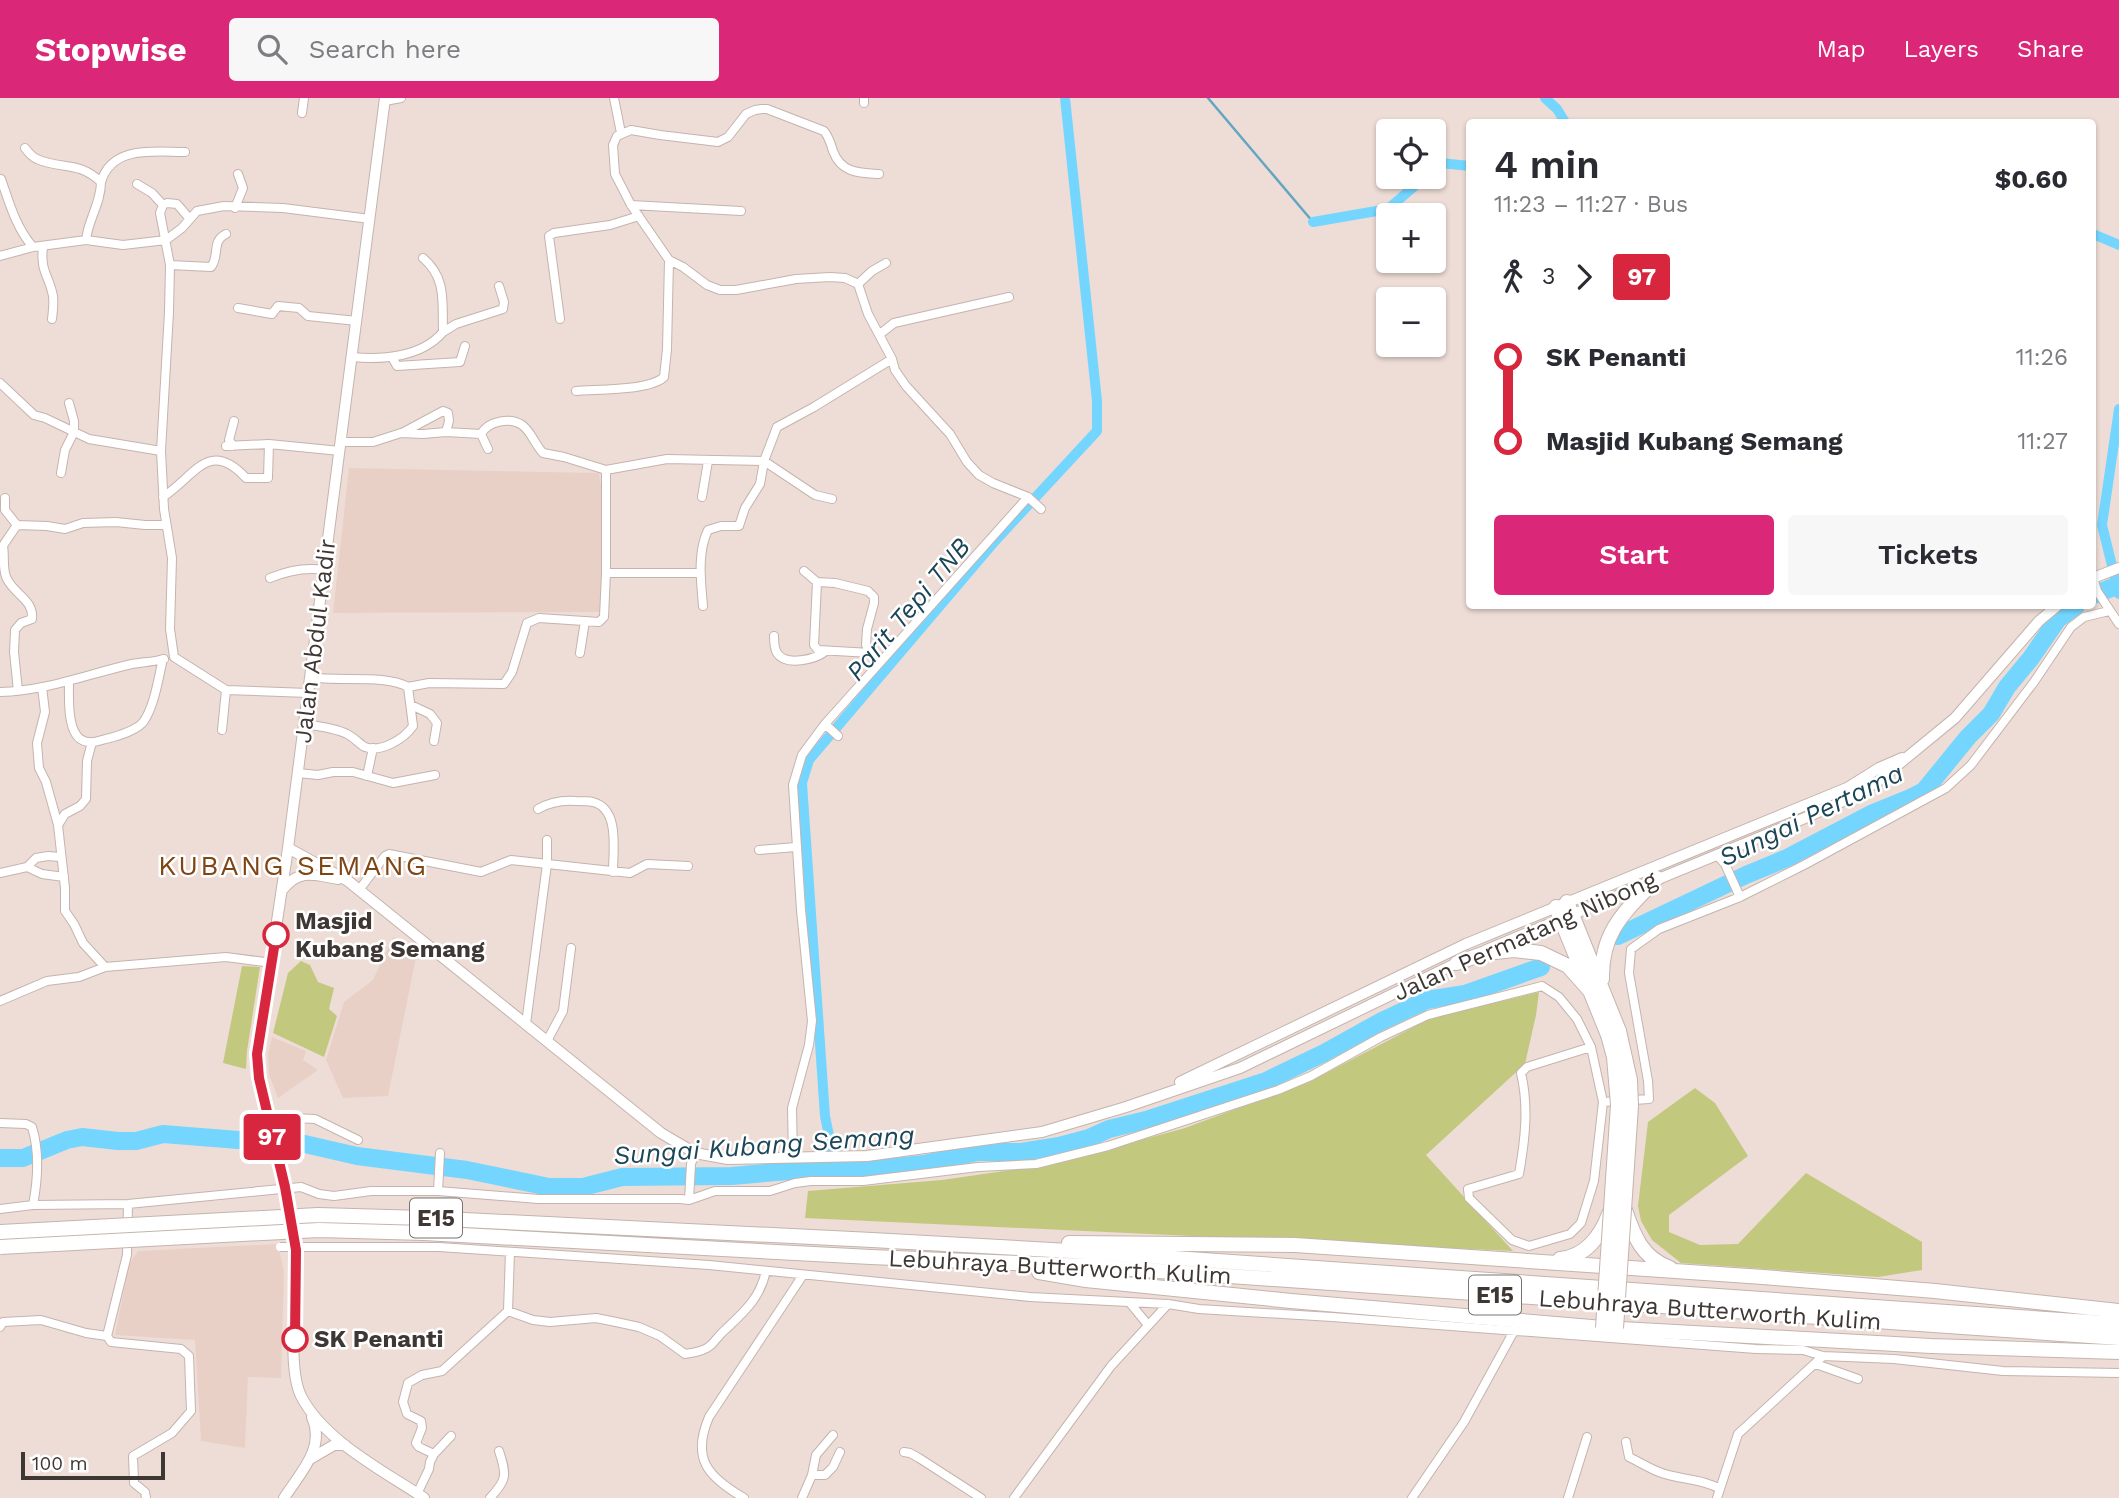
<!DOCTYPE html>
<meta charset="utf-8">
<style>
body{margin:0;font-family:"Work Sans",sans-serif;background:#f7f7f7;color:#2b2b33;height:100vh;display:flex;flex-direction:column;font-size:26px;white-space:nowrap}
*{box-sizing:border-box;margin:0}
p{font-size:23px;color:#7c7c81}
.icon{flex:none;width:38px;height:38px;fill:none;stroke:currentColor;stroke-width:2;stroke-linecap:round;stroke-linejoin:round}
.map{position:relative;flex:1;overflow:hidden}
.details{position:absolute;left:1466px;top:21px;width:630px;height:490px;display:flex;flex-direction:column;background:#fff;border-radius:7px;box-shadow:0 2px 5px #0004}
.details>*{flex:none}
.badge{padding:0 14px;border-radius:5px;font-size:24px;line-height:46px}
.controls{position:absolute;left:1376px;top:21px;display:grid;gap:14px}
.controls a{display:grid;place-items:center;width:70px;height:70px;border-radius:7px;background:#fff;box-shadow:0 2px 5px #0004;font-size:35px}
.scale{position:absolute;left:21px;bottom:18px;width:144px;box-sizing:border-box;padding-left:7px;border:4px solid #3e3734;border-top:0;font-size:19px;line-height:24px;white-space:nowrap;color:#3e3734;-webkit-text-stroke:5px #fff;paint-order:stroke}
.map>.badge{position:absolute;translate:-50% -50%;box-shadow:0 0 0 4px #fff}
.legs{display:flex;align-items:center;gap:10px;height:77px;padding:0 28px;font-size:23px}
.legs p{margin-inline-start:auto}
.headline{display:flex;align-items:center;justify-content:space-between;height:119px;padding:0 28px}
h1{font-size:38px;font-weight:600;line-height:52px}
.action{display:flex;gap:14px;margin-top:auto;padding:14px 28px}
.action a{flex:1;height:80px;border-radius:7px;background:#db2777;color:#fff;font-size:28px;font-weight:600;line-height:80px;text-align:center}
.action a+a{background:#f7f7f7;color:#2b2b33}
ul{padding:0 28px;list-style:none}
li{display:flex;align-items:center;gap:24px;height:84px;font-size:26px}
li i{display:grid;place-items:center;width:10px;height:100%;margin:0 9px;background:currentColor}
li i::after{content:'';width:18px;height:18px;margin:-9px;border:5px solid;border-radius:50%;background:#fff}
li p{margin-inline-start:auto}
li:first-child i{background:linear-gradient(#0000 50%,currentColor 0)}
li:last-child i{background:linear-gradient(currentColor 50%,#0000 0)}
header{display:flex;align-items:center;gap:42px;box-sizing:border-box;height:98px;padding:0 35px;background:#db2777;color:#fff}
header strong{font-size:33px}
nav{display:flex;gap:38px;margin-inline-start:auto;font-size:24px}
.search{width:490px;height:63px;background:#f7f7f7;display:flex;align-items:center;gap:18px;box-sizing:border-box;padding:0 24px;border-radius:7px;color:#7c7c81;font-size:26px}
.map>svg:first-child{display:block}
</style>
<header>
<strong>Stopwise</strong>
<div class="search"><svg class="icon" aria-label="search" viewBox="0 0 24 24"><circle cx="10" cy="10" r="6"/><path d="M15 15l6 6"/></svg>Search here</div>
<nav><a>Map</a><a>Layers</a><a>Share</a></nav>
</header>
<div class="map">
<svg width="2119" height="1400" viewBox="0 0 2119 1400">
<rect width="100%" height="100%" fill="#eeddd6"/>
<path fill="#e9d0c6" d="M349,370L599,375L605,412L604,471L600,514L333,515Z
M393,839L417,854L388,998L343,1000L326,962L344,904L373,882Z
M272,939L306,953L303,962L318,972L278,1000L269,977L268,956Z
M278,1146L284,1174L281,1280L248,1279L245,1350L201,1343L195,1242L115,1237L129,1166L138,1153Z"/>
<path fill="#c3c87f" d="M301,863L310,867L318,884L334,890L329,911L337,918L324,959L273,935L288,875Z
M242,868L260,869L247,953L246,971L223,965Z
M1539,894L1536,917L1525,966L1426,1057L1513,1153L805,1120L808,1093L942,1082L1053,1066L1185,1030L1311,983L1431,920Z
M1695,990L1715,1005L1748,1058L1669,1117V1134L1700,1147L1738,1146L1806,1075L1922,1144V1172L1878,1179L1681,1165L1652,1142L1641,1123L1638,1108L1648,1024Z"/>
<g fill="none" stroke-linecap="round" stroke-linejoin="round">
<path stroke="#64a6c2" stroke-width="2.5" d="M1208,0L1313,124"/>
<path stroke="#74d6ff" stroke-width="10" d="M1545,0L1557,11L1565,24
M1433,71L1440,65L1470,68
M1313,124L1388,111L1425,79
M2093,136L2119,147
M2119,311L2102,427L2119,496
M836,1072L825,1018L802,685L809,662L995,443L1097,333V303L1065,0"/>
<path stroke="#74d6ff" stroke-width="18" d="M2093,497L2119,487
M1618,838L1746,777L1787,760L1873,715L1910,700L1924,693L1968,639L1991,616L2007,589L2031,560L2058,521L2076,508
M296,1044L357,1058L467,1072L549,1089H583L622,1079L732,1078L788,1073L885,1070L924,1066L977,1054H1021L1059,1048L1089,1040L1109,1031L1146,1022L1266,983L1324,955L1380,924L1427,902L1465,896L1541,869
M0,1060H23L67,1042L82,1039L118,1043H136L163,1036L251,1043"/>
<g stroke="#c4b4ad" stroke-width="10">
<path id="street" d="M614,0L621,35
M385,3L401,0
M864,5V0
M302,15L304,0
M25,50C28,54 32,59 37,61C62,72 77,62 101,84C101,105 88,122 86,142
M879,76C859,75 841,75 833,53C831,46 829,39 824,33L767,11H762L755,12L746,16L728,39L718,44L660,37L631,32L617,38L613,47L615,76L631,107L669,162L683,169L707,187L720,192H736L796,181L830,179L845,180L858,186L868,216L892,261L895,272L906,288L950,336L967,364L979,377L993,385L1028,399L1041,411
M1,81C9,104 16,130 33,149
M101,84C112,47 154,54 185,54
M137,86L152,95L163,107
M163,107L160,115L170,167L169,214L161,353L164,411L172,460L170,531L174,559L226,592L308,595
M163,107L167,105L177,106L189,120
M631,107L741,113
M235,110L243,90L238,76
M43,149C40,174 49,177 53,198C54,205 53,213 52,221
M0,158L33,149L86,142L123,147L166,142L182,130L197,113L224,108L283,110L370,121
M170,167L211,169C220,158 211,143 226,136
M858,186L872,173L886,165
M238,210L272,216L278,208L299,210L308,218L357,223
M560,221L549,138L554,135L610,127L639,118
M443,234L456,226L503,211L504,204L499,188
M880,236L894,225L1009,199
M352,259C383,262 422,259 443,234C442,205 447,180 423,160
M392,259L397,268L460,264L465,248
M0,285L34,317L45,320L89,341L161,353
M576,293C598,291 649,293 664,279L667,251L669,162
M402,335L443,313L448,315L449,323L446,334
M341,344H373L401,335L423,336L446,334L481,336
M226,348L269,346L340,353
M233,348L229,342L234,323
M488,351L481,336C488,323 510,319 522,327C531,333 535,347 543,355L564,359L606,372L667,361L764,363L815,397L832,401
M61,375L65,352L74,334V323L69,305
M163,399C195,378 209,340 246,380H268L269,346
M702,399L708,363
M5,400V412L17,427
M3,448C5,459 2,472 7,481C15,497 34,502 32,521L21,525L15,532L14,554L18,593
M0,452L17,427L47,428L65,431L83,425L116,424L145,427H166
M804,473L817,484L835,485L868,493L874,499V505L867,531L866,547L871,555L880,564
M606,475H700
M270,480C287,473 306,469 324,472
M2093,480L2097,493L2119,526
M817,484L814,547L818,552L871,555
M703,508C701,484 697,454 708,432L721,428H739L745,410L760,386L764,363L777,329L814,309L892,261
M774,538C774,544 774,550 777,555C786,569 816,561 826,553
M580,555L585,523
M310,579C338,584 386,576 408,589L429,585L504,586L512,574L527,525L539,520L599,524L604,519L606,475V372
M69,584C69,601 66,643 89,644C96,645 103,641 110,640C120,637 138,632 144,623C155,606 158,581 163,561
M42,589L45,614L37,645L39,670L46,684L58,727
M0,594C46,593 88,576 132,566C143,564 153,564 164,561
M411,607L430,616L437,625L434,643
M304,626C318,628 335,630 347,636C354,639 359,646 365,649C381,655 404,641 413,628L408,589
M825,626L838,638
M222,632L226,592
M92,644L87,663L86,701L80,708L65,716L58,727L65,790V813L74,826L83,845L105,869
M298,675L318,677L333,674H353L393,685L435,677
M367,678L373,650
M538,711C550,704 562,702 576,703C581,703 588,703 593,704C620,711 613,752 613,774
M759,752L796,749
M1717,757L1725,766L1740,799
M27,769L42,776L64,779
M0,775L27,769L36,760L48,758L60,759
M359,792L385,758L389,756L481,774L511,762L630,775L647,766L688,768
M0,903L47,883L79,879L105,869L226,859L272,865
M526,926L547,766V742
M547,943L563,913L571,850
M1603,1004L1649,1001L1648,983L1629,875L1631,851L1659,831L1740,799L1804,767L1946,690L1971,667L2034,584L2071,529L2084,519L2109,513
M267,1019L315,1021L358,1042
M0,1025L26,1026L32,1029C40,1055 38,1081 33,1107
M793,1059L792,1010L809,947L812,923L801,812L793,687L802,657L825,626L1028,399
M438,1093L440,1055
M689,1102L691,1066L695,1055
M0,1111L33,1107L128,1106L301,1089L319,1096L334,1098L371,1093H438L538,1101H680L689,1102L715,1093H770L795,1085L811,1083H863L978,1069L1036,1066L1108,1048L1278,992L1311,978L1381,939L1428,917L1542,888L1559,899L1577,921L1591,949L1603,1004L1594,1083L1581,1125L1570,1136L1529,1148L1512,1142L1469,1100L1468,1091L1519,1076C1525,1042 1529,1009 1521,975L1527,969L1591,949
M307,1149H439L709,1167L1030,1199L1168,1206L1199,1211L1332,1219L1756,1251L1803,1252L1823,1258L1894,1261L2003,1273L2119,1275
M1130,1205L1148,1227
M508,1213L533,1222L550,1224L596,1220L616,1224L639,1229L660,1238L685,1256C694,1255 705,1253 711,1247C716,1242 720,1236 726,1231C745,1213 760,1200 766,1173
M0,1229L3,1224L41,1222L86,1235L107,1238L111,1244L181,1251L189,1258L191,1313L172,1335L133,1358L134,1385L145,1394L146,1400
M107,1238L127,1157L128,1106
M1816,1266L1858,1281
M1626,1344L1629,1359C1639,1364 1649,1370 1659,1374C1679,1382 1701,1380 1720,1391
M904,1354L910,1355L919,1360L981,1400
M434,1356L451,1338
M812,1377L816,1357L833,1337
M417,1396L429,1371L430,1364L434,1356L419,1349L416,1345L422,1330L421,1323L407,1316L403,1304L408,1285L422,1277L442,1273L508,1213L510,1154
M490,1400C507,1382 507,1377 499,1353
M744,1400C708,1379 691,1361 709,1319L803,1177
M802,1400L812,1377H825L833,1369L840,1354
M1014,1400L1111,1268L1168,1206
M1412,1400L1464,1324L1514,1233
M1568,1400L1587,1339
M1717,1400L1738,1336L1823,1258"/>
</g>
<g stroke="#c4b4ad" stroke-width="12">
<path id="secondary" d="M385,0L288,750L257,956C261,1011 280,1064 290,1118C292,1130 296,1143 296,1155C298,1193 286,1267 301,1298C324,1343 384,1373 424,1400
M2093,480L2119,470
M288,750L348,783L661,1035L695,1055L728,1061L867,1058L1042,1034L1126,1009L1240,970L1461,863
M283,791C300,770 315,777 338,781
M1486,852L1775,733L1848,701L1877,684L1955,620L2039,523L2057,508
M1180,984L1466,846L1847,690L1879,670L1902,660
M310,1361L334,1347H345
M284,1400C300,1375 326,1350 312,1319"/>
</g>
<g stroke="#c4b4ad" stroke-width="16">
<path id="highway" d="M1567,804L1619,933
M1556,809L1608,937
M1457,865L1485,855L1514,852L1541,855L1568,868L1591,894
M1602,881C1601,832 1626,813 1657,780
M1625,1112C1634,1138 1642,1160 1670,1170
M872,1142L1088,1154L2119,1226
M1069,1145L1295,1147L1763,1179L1935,1193L2119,1213
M871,1159L1087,1168L2119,1240
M1560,1161C1585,1159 1601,1138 1609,1116
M1039,1174L1086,1182L1291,1203L1603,1230L1931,1248L2119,1254"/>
</g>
<use href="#street" stroke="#fff" stroke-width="8"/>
<use href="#secondary" stroke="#fff" stroke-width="10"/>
<use href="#highway" stroke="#fff" stroke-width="14"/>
<g stroke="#c4b4ad" stroke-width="10" stroke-linecap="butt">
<path id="street-bridge" d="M280,1149H307"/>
</g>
<g stroke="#c4b4ad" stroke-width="16" stroke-linecap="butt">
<path id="highway-bridge" d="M0,1134L318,1117L424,1120L872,1142
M0,1149L319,1132L424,1135L871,1159
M1603,1230L1618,1007L1614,959L1608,937
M1616,1230L1631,1008L1630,982L1619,933"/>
</g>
<use href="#street-bridge" stroke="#fff" stroke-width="8"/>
<use href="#highway-bridge" stroke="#fff" stroke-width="14"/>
</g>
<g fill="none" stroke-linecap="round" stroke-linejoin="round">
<g stroke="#fff" stroke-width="16">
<path id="line-1" d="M276,837L257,956L259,980L285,1089L296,1152L295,1241"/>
</g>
<use href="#line-1" stroke="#d7263d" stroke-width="10"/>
</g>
<g fill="#fff" stroke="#d7263d" stroke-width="3.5">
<circle cx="276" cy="837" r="12"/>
<circle cx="295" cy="1241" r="12"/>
</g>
<g text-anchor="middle" stroke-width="5" stroke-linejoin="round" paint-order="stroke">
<g fill="#fff" stroke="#787371" stroke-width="2">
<rect x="410" y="1100.5" width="52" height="39" rx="5"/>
<rect x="1469" y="1177.5" width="52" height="39" rx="5"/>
</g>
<g font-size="23" font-weight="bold" fill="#3e3734">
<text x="436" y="1128">E15</text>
<text x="1495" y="1205">E15</text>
</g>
<g font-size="24" fill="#3e3734" stroke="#fff">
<text transform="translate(315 543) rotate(-83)" y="8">Jalan Abdul Kadir</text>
<text transform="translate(1525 838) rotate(-24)" y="8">Jalan Permatang Nibong</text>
<text transform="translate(1060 1169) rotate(3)" y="8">Lebuhraya Butterworth Kulim</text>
<text transform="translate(1710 1212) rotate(4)" y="8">Lebuhraya Butterworth Kulim</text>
</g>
<g font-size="24" font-weight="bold" fill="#3e3734" stroke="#fff" text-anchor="start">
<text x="295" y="831">Masjid<tspan x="295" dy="28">Kubang Semang</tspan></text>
<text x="314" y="1249">SK Penanti</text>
</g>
<g font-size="26" font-style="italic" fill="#1b4657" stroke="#fff">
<text transform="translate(908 511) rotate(-50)" y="9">Parit Tepi TNB</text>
<text transform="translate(1811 717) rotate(-26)" y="9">Sungai Pertama</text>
<text transform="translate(764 1047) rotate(-4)" y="9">Sungai Kubang Semang</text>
</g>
<g font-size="28" letter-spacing="2" fill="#7f4514" stroke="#fff">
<text x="293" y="777">KUBANG SEMANG</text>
</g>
</g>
</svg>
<div class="controls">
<a><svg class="icon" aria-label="locate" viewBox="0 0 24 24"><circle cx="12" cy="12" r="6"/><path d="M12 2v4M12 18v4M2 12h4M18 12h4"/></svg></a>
<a>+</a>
<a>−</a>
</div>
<div class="scale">100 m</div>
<b class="badge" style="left:272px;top:1039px;background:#d7263d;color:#fff">97</b>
<section class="details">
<div class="headline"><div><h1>4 min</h1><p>11:23 – 11:27 · Bus</p></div><b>$0.60</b></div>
<div class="legs"><svg class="icon" aria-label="walk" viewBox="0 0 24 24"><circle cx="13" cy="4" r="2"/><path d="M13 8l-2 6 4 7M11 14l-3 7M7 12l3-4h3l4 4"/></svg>3<svg class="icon" aria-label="forward" viewBox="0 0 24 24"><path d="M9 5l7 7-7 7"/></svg><b class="badge" style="background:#d7263d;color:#fff">97</b></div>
<ul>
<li><i style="color:#d7263d"></i><b>SK Penanti</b><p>11:26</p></li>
<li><i style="color:#d7263d"></i><b>Masjid Kubang Semang</b><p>11:27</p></li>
</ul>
<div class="action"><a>Start</a><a>Tickets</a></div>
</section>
</div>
